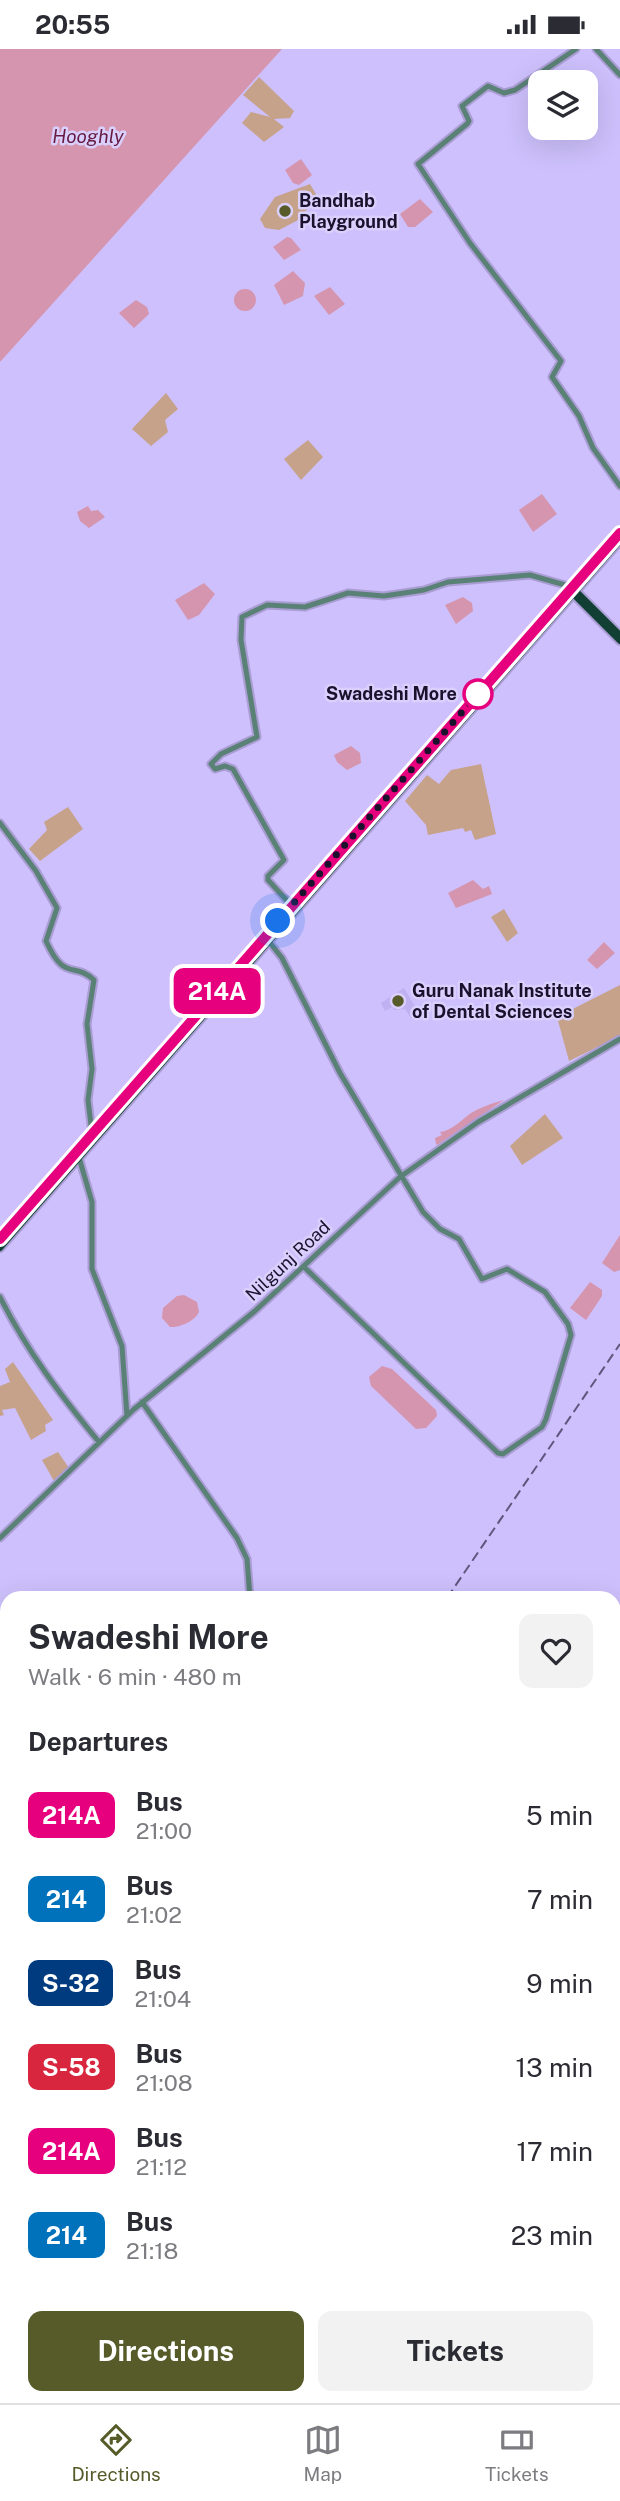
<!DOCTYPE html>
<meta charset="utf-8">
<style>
body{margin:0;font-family:"Public Sans",sans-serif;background:#f2f2f3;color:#2b2b33;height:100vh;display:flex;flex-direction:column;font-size:26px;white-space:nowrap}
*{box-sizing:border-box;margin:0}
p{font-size:23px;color:#7c7c81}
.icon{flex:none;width:38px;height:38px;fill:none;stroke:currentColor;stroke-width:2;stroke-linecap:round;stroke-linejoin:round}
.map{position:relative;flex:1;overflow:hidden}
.side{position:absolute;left:0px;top:1542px;width:621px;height:814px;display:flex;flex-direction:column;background:#fff;border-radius:21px 21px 0 0;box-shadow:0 7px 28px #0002}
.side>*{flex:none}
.badge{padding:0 14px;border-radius:10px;font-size:24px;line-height:46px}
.tools{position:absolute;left:528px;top:21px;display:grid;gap:14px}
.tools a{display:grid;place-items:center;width:70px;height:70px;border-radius:14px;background:#fff;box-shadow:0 7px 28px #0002;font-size:35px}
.you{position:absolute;width:35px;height:35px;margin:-18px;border:5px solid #fff;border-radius:50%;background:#1a73e8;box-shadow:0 0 0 10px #1a73e833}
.map>.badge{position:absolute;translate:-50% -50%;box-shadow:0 0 0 4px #fff}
h2{padding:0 28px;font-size:26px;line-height:63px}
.round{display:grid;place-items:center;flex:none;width:74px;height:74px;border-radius:14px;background:#f2f2f3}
.summary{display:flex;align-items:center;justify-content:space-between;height:119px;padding:0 28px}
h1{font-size:33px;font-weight:700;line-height:52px}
.button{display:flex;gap:14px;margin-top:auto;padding:14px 28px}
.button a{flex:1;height:80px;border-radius:14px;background:#565b29;color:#fff;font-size:28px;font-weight:700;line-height:80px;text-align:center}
.button a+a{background:#f2f2f3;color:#2b2b33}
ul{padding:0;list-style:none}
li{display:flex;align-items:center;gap:21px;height:84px;padding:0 28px}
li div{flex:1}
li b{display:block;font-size:26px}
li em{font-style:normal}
li .badge{min-width:77px;font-weight:700;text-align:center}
.status{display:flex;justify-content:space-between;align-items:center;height:49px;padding:0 35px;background:#fff;direction:ltr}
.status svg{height:19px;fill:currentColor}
.dock{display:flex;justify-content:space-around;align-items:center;height:98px;border-top:2px solid #e1e1e2;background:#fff;font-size:19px;color:#7c7c81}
.dock a{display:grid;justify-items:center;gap:4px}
.dock .on{color:#565b29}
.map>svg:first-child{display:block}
</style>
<div class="status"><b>20:55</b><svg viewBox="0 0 49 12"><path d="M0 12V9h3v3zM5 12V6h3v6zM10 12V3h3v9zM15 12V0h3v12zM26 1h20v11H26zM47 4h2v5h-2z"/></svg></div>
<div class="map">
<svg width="620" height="2354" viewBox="0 0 620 2354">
<rect width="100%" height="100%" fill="#cdc0fc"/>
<path fill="#bfb1f1" d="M404,939L419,964L411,969L405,960L394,961L392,958L385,962L381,954Z
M7,1997V2102L0,2105V2002Z"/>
<path fill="#c7a28a" d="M259,28L294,62L290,69L274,70L284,78L264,93L242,74L251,63L270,68L243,46Z
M310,135L319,150L302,165L304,168L279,181L265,179L260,170L275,148Z
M166,344L178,360L165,371L168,383L151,397L132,380Z
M308,391L323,408L301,431L284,410Z
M481,715L496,785L475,791L471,781L465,783L463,779L428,786L426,776L405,752L427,726L439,735L451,721Z
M68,758L83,780L40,812L29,800L47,781L44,773Z
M504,860L518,884L507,893L491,868Z
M620,936V987L569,1012L557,968Z
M545,1065L563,1089L522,1116L510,1097Z
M13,1313L53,1371L45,1376L46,1382L31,1391L15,1359L2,1361L4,1366L0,1367V1337L10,1333L5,1320Z
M58,1403L69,1419L54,1432L42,1411Z"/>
<path fill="#d695ae" d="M0,0H282L0,313Z
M301,110L312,126L299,136L293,134L285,121Z
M420,150L433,163L415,178H408L400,165Z
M287,188L291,189L301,201L284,211L273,198Z
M293,222L305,234L303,247L284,256L274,236Z
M330,238L345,255L329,266L314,247Z
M234 251a11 11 0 1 1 22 0a11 11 0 1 1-22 0Z
M136,251L147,258L149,265L134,279L119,264Z
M542,445L557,465L533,483L519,461Z
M88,457L91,462L98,461L105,468L89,479L80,472L77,463Z
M204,534L215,545L199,566L188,571L175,551Z
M463,548L472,554L473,562L456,575L445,556Z
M351,697L360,704L361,714L347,721L337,713L334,706Z
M473,831L483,840L489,837L492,845L456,859L448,844Z
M604,893L615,904L597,920L587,911Z
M504,1051L437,1096L436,1095L435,1089L442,1086L440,1083C451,1082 463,1070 471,1064C479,1059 493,1054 504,1051Z
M620,1186V1221L614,1223L602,1214Z
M590,1233L602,1241V1247L586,1271L570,1259Z
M184,1246L197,1253L199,1263C195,1272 179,1279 170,1278L162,1269L163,1259L177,1247Z
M382,1317L392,1320L436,1361L437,1367L426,1379L416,1380L371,1337L369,1328Z"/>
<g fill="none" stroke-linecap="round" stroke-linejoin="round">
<g stroke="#a99dd3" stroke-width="9">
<path id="tertiary" d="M576,0L515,41L504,44L488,37L462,57L469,72L467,75L418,115L470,194L561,312L552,328L579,367L593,399L620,437
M596,0L620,26
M0,774L36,822L57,859L46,892C65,934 74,912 94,931L87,975L92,1020L88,1051L92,1084
M292,857L268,831V827L284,811L233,720L225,717L215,720L211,715L221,705L257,688L241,591L242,568L267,556L305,558L348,544L384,547L424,541L448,533L530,526L572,538
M267,890L282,909L340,1024L423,1163L440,1180L459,1190L482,1230L507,1220L545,1243L568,1275L571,1286L546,1370L542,1378L503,1405L498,1404L304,1218
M78,1105L92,1153V1220L122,1297L127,1367
M0,1248C27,1302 61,1347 99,1393
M142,1353L237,1489L247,1510L250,1549
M0,1489L133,1361L255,1262L400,1128L478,1073L620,990
M614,1821L620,1825
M0,1940L7,1944
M614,2055L620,2054
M0,2121L7,2119
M614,2243L620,2240
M614,2331L620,2327
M614,2337L620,2343
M376,2354L390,2348"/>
</g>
<g stroke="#a99dd3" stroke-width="10">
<path id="primary" d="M576,542L620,586
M572,544L620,592
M0,1189L620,484
M0,1199L620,492"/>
</g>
<use href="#tertiary" stroke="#5a8176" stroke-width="5"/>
<use href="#primary" stroke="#113f34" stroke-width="6"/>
<path stroke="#60567e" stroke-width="2" stroke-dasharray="10 5" stroke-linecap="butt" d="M447,1549L620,1295
M0,2214L7,2204"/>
</g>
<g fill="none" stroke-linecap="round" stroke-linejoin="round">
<g stroke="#fff" stroke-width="16">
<path id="line" d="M0,1190L620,484"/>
</g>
<use href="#line" stroke="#e6007e" stroke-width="10"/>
<path stroke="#1a122d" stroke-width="7" stroke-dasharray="0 12.6" d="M278,872L478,645"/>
</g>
<g fill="#565b29" stroke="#d9d0fd" stroke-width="2.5">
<circle cx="285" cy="162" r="7"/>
<circle cx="398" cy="952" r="7"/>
</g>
<circle fill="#fff" stroke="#e6007e" stroke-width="3.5" cx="478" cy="645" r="14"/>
<g text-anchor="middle" stroke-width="5" stroke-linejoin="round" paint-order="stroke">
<g font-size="18" font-weight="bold" fill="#1a122d" stroke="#d9d0fd" text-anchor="start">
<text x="299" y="158">Bandhab<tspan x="299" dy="21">Playground</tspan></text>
<text x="412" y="948">Guru Nanak Institute<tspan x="412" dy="21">of Dental Sciences</tspan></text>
</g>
<g font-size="18" font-weight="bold" fill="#1a122d" stroke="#d9d0fd" text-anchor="end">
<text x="457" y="651">Swadeshi More</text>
</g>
<g font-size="18" fill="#1a122d" stroke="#d9d0fd">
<text transform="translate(288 1212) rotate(-43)" y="6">Nilgunj Road</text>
</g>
<g font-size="19" font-style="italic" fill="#671b41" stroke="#d9d0fd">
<text x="88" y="94">Hooghly</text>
</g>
</g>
</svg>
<div class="tools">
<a><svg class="icon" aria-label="layers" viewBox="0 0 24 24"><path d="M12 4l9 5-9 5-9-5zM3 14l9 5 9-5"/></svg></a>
</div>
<div class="you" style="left:278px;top:872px"></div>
<b class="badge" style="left:217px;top:942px;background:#e6007e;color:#fff">214A</b>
<section class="side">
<div class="summary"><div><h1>Swadeshi More</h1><p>Walk · 6 min · 480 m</p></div><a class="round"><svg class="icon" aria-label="heart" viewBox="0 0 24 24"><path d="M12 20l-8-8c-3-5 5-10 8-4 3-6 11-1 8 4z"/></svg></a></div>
<h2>Departures</h2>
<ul>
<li><span class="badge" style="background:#e6007e;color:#fff">214A</span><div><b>Bus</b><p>21:00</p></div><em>5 min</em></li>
<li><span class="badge" style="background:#0072bc;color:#fff">214</span><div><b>Bus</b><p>21:02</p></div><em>7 min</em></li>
<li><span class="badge" style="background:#003b80;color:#fff">S-32</span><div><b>Bus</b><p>21:04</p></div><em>9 min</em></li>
<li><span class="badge" style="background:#d7263d;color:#fff">S-58</span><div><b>Bus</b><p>21:08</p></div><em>13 min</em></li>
<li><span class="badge" style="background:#e6007e;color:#fff">214A</span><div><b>Bus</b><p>21:12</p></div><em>17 min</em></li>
<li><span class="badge" style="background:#0072bc;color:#fff">214</span><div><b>Bus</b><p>21:18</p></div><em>23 min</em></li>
</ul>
<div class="button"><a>Directions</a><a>Tickets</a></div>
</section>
</div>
<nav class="dock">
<a class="on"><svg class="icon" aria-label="directions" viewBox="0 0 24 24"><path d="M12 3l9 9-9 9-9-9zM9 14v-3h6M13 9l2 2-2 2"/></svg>Directions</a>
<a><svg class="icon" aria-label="map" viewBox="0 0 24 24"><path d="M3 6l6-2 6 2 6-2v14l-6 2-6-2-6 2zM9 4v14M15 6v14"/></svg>Map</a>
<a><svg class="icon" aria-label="tickets" viewBox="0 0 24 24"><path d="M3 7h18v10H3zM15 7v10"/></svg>Tickets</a>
</nav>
